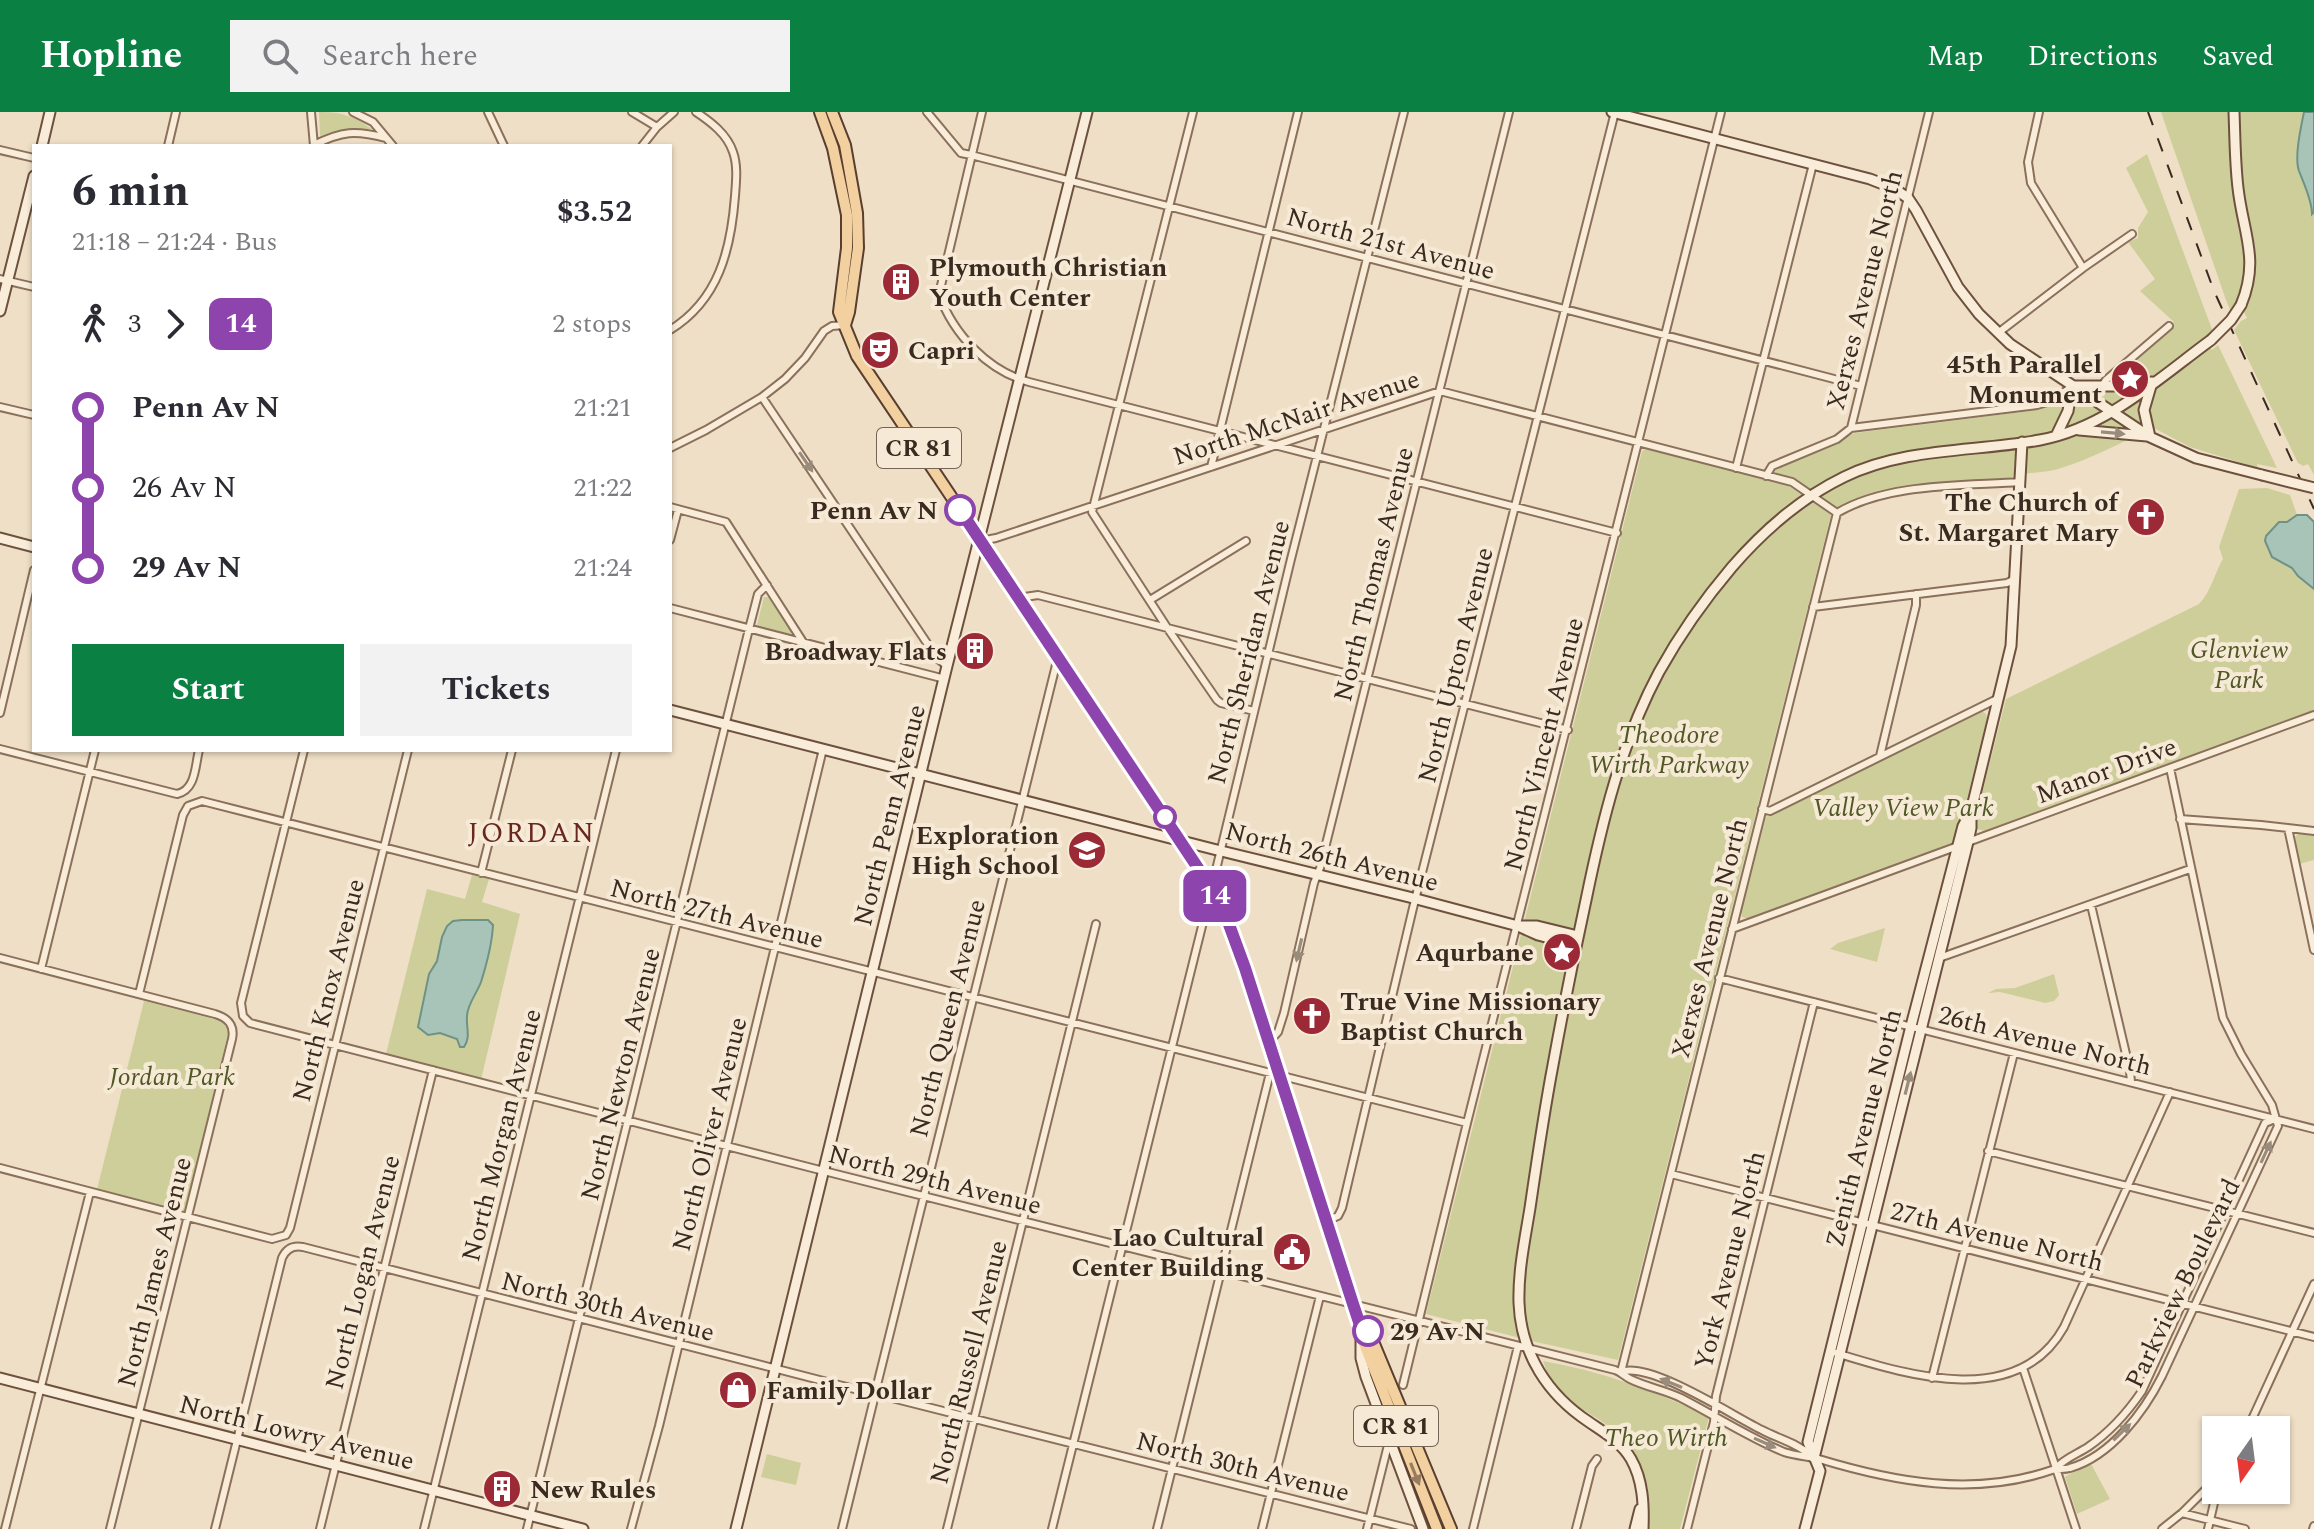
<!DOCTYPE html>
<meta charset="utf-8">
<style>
body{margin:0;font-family:Spectral,serif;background:#f2f2f3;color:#2b2b33;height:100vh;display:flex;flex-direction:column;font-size:30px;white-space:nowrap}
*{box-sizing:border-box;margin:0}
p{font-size:26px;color:#7c7c81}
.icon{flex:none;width:44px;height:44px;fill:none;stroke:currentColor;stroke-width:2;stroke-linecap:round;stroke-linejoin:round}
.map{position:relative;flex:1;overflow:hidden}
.side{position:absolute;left:32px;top:32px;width:640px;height:608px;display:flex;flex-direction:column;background:#fff;border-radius:0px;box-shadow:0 2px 6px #0004}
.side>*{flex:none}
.badge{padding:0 16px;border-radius:12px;font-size:28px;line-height:52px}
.needle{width:52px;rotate:194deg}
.controls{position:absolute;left:2202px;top:1304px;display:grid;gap:16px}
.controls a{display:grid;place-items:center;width:88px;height:88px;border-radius:0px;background:#fff;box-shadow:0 2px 6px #0004;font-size:40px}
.map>.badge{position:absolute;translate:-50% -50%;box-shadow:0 0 0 4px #fff}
.legs{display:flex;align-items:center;gap:12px;height:88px;padding:0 40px;font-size:26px}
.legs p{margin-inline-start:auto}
.head{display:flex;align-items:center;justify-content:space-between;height:136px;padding:0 40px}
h1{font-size:44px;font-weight:700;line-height:60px}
.button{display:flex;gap:16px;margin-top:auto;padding:16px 40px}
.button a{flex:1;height:92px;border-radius:0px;background:#0b8043;color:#fff;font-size:32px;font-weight:700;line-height:92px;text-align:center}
.button a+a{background:#f2f2f3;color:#2b2b33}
ul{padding:0 40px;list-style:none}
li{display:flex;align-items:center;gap:28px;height:80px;font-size:30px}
li i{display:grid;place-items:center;width:12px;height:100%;margin:0 10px;background:currentColor}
li i::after{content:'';width:20px;height:20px;margin:-10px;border:6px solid;border-radius:50%;background:#fff}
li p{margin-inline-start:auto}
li:first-child i{background:linear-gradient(#0000 50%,currentColor 0)}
li:last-child i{background:linear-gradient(currentColor 50%,#0000 0)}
header{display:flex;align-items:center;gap:48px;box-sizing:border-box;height:112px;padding:0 40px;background:#0b8043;color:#fff}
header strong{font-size:38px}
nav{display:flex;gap:44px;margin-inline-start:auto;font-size:28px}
.search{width:560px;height:72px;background:#f2f2f3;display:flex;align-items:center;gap:20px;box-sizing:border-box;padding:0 28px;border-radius:0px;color:#7c7c81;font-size:30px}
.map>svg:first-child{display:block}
</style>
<header>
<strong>Hopline</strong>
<div class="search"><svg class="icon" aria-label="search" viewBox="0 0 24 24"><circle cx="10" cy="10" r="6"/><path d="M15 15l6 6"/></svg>Search here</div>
<nav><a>Map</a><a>Directions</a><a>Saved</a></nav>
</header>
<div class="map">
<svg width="2314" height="1417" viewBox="0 0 2314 1417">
<rect width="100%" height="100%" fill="#efdfc6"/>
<path fill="#cdce9a" d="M319,0C342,0 353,4 372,17H346L320,24Z
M2161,0H2314V363L2308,352L2303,354L2298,351L2234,218L2241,209L2247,206L2238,188L2231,200L2226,188Z
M2147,42L2213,220L2209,222L2213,231L2209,234L2212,238L2218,233L2277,356L2257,352L2258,356L2190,335L2152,315C2121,331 2091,347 2058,357C2042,362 2022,359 2008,367L1911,375L1870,383L1840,395H1833L1800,370L1776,363L1775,358L1784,352L1855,321L2029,299L2101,278L2144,238L2171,218L2169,214L2174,210L2140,179L2155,167L2128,130L2138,126V116L2148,100L2126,56Z
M1646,337L1787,373L1831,403L1618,1248L1536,1230L1426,1202L1642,339Z
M2267,376L2290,383L2297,403L2287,410L2267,436C2270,444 2276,446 2284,450L2314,434V599L1985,719L1977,717L1975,713L1977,701L2006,587L2199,492C2211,480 2214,462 2223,447L2219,435L2239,377Z
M764,485H769L792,519L790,522L757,513Z
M1982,599L1986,602L1987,606L1965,695L1952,731L1749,807L1742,805L1741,800L1766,705Z
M2299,721L2314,724V748L2299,752L2294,726Z
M472,763L489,767L482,790L520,802L481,968L386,942L427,777L465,787Z
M1885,816L1877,850L1830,837L1838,831Z
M2054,862L2059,883L2054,889L2045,891L2000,880L1988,881L1996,877L2015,876Z
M144,889L221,909L229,917L191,1075L192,1079L188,1096L183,1099L97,1077Z
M1543,1249C1601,1259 1656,1279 1709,1305L1680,1417H1645C1655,1381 1641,1341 1612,1317C1594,1302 1560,1288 1549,1266C1547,1261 1545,1254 1543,1249Z
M767,1342L801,1351L796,1373L761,1365Z
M2090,1350L2110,1387L2077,1402L2065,1365Z"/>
<path fill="#a8c3b8" stroke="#6e9285" stroke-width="2" d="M2304,0H2314V100L2312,102C2312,88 2304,72 2299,59C2294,45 2301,15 2304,0Z
M2297,403H2307L2314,410V477L2298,464L2292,456L2272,445L2265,429L2266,424L2279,410H2287Z
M462,808H488L493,813C492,833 487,851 481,870C477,881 467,893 467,904C466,916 471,925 464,935H460L457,927L440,921L428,923L418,915L429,862L437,849L442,825L447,814L453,809Z"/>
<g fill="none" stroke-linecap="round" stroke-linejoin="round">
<g stroke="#8b705b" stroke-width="10">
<path id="street" d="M311,0L314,34
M353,0L373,10L393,34
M488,0L504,34
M632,0L657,15
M927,0L961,41L971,43L1861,274
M982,0L939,182C953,222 988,259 1029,270L1617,421
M1193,0L1092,400L1168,517L1217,588L1221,591L1254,599
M2039,0L2028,50L2031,71L2083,156
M314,33C342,19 355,18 386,26
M168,34L176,0
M642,34L657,15L674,0
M0,38L34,46
M0,167L34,175
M670,218C719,188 731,137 735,84C736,70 738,54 733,40C727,22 711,10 696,0
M1998,221L2083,156L2132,122
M2102,274L2106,268L2169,214
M762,285L937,546L947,554
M0,295L34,303
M1851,316L2037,293L2054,288L2072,274
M670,336L706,318L762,285L785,267L805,246L824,219L832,214L845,213
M1211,355L1298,0
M1736,356L1813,52
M1766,364L1772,354L1837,327L1851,316L1929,0
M670,395L726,410L803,530
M1837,401C1887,371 1963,374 2020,370
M670,428L678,398
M980,429L996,426L1440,279L1792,370L1837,401
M1018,486L1038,483L1568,618
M1150,488L1246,429
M1813,495L2007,471L2015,467
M670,496L945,567
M0,601L34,458
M0,637L177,682C196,678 195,654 199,638
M304,638L241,891L243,904L250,911L816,1057L1615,1258C1621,1260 1624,1264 1630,1267C1646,1275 1665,1278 1681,1286C1716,1304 1748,1325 1784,1340C1796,1344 1807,1344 1819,1347C1895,1370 1974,1385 2052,1358C2058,1356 2064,1358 2070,1356C2111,1344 2144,1300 2162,1264L2278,1014L2272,993L2241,942L2223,906L2170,656
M1880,644L1916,493V482
M1762,697L1770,699L1999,586
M2180,707L2261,713L2314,719
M2288,716L2314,838
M1968,730L2314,603
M481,761L512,638
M2091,793L2130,959L2131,970
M1732,817L1958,734
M0,846L215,902C228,906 235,913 232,927L110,1417
M1939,846L2190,757
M41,857L95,638
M1719,866L2314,1017
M139,882L183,703L188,694L202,689L1467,1011
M1269,930L1278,920L1284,901L1314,771L1320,756L1509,0
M1988,1039L2314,1121
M0,1056L272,1127L286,1123L290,1116L408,638
M1671,1062L2314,1225
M1326,1109L1338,1104L1342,1096L1413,796L1615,0
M1836,1241C1908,1263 2018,1298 2064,1215L2170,980
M2023,1256L2076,1417
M1621,1260L1837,401
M1621,1260C1650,1249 1733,1304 1762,1318C1779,1327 1797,1331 1812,1344
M1932,1266L2014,941
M1403,1273L1467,1011L1721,0
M880,1283L1411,1417
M2247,1318L2314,1172
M2056,1356C2065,1346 2077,1342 2088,1335C2110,1320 2127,1301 2142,1279L2265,1011L2275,1007
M2182,1401L2245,1417
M5,1417L90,1080
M215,1417L282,1146C286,1137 293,1133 303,1135L870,1281
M320,1417L433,958
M424,1417L616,638
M527,1417L749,517L758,482L767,473
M631,1417L659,1314L823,637
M842,1417L874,1287L880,1283L876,1277L1058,545
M947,1417L1096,812
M1052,1417L1215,762L1291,447L1404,0
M1157,1417L1270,961
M1262,1417L1320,1184
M1367,1417L1389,1329
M1473,1417L1518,1234
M1576,1417L1592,1354L1597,1347
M1687,1417L1714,1310L1716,1284L1814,890
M2162,1417L2182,1401L2216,1367
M2208,1417L2217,1378
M2313,1417L2314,1414"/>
</g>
<g stroke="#6d513e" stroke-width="13">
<path id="secondary" d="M1612,0L1870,67L1893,76L1908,86L1916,98L1958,175L1979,202L2010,232L2150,325L2196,346L2262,363
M2234,0C2235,25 2235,51 2238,76C2243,121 2260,147 2241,193
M42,34L50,0
M0,199L34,64
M2075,274H2113L2152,270
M2079,318L2147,324
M2056,324L2068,299L2072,274
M2150,325L2144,298L2151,274
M0,426L34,435
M670,598L1213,737L1409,785L1518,814L1538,823L1576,833
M1518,814H1537L1578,824
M1361,1227V1246L1366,1265L1423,1417
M0,1266L583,1417
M1814,1346L1968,730L1971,716V702
M736,1417L947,554L1087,0
M1635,1417L1640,1397
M1643,1417C1644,1393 1643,1368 1631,1347C1621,1330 1605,1321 1589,1310C1548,1283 1521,1242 1519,1191C1518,1159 1525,1127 1530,1096C1537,1048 1544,1000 1553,953C1563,898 1574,843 1586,788C1602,710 1621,631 1659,560C1680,522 1704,488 1732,455C1764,418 1801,386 1844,365C1905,335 1975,340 2040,328C2106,316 2159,266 2211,228
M1805,1417L1820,1359L1808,1330L1911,914L1963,714L1971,699L2011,534L2022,330"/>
</g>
<g stroke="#593f2f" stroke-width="14">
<path id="primary" d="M820,0L833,36L847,103V136L839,200L857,244L1176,720L1220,793L1233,820L1245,856L1359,1210L1361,1224L1437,1417
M832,0L845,33L857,101L858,136L849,200L845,213
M1359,1210L1369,1220L1451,1417"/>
</g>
<use href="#street" stroke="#f9edda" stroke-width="6"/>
<use href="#secondary" stroke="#f9edda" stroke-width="9"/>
<use href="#primary" stroke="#f2d09f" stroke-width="10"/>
<path stroke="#3b2a1f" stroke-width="2" stroke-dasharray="14 14" stroke-linecap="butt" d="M2148,0L2214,179L2314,397"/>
<g stroke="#6d513e" stroke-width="13" stroke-linecap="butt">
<path id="secondary-bridge" d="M2211,228L2231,208L2241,193
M2262,363L2314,376"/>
</g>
<use href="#secondary-bridge" stroke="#f9edda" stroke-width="9"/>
</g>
<defs><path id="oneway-solid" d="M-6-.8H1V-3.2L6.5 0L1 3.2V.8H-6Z" transform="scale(2)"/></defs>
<g fill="#9a8c7c">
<use href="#oneway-solid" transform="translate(2113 321) rotate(5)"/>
<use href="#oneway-solid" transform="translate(806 350) rotate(56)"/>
<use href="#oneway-solid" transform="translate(1299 838) rotate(103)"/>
<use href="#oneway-solid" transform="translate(1908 971) rotate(-76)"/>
<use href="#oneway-solid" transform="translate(2266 1040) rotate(-65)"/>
<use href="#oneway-solid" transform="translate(1671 1271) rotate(-158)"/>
<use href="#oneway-solid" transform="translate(2122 1320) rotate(-44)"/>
<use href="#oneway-solid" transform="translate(1765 1331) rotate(24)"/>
</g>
<use fill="#967d5f" href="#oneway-solid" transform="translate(1415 1362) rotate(68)"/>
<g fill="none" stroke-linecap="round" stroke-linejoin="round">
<g stroke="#fff" stroke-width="18">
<path id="line-1" d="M960,398L1198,756L1227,807L1245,856L1353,1192L1359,1210L1368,1219"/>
</g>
<use href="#line-1" stroke="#8e44ad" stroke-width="12"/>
</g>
<defs>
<g id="building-disc" transform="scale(2)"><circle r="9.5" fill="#9b2a36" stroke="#f6ead6"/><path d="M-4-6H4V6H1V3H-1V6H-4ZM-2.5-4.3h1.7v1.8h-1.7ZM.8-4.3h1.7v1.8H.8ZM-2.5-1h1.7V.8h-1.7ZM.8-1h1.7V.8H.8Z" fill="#fff"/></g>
<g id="theatre-disc" transform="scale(2)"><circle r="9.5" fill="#9b2a36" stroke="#f6ead6"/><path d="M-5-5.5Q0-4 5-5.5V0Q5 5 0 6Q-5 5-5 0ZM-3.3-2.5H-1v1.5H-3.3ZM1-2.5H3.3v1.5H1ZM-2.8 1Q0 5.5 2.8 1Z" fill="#fff"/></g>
<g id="sight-disc" transform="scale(2)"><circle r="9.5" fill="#9b2a36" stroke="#f6ead6"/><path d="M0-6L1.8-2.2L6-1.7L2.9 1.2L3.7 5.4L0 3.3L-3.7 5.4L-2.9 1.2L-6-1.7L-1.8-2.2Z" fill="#fff"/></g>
<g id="church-disc" transform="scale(2)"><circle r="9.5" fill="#9b2a36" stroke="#f6ead6"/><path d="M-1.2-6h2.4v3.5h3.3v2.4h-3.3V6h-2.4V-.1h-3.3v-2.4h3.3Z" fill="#fff"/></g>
<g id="school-disc" transform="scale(2)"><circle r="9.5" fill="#9b2a36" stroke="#f6ead6"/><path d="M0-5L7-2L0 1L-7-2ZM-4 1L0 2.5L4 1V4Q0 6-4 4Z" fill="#fff"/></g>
<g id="civic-disc" transform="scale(2)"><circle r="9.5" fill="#9b2a36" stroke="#f6ead6"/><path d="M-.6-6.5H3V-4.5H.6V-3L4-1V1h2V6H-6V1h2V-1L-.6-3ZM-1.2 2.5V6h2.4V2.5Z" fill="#fff"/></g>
<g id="shop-disc" transform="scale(2)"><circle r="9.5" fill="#9b2a36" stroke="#f6ead6"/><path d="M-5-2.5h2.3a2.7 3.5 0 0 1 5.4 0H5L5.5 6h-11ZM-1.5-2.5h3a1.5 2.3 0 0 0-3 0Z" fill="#fff"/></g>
</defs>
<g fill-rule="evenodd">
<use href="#building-disc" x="901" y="170"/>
<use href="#theatre-disc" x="880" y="238"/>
<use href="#sight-disc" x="2130" y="267"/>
<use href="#church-disc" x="2146" y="405"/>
<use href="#building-disc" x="975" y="539"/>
<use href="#school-disc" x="1087" y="738"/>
<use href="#sight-disc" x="1562" y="840"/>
<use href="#church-disc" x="1312" y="904"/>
<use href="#civic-disc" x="1292" y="1140"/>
<use href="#shop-disc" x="738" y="1278"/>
<use href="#building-disc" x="502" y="1377"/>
</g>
<g fill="#fff" stroke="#8e44ad" stroke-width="4">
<circle cx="960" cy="398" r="14"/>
<circle cx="1165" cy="705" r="10"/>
<circle cx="1368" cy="1219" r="14"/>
</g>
<g text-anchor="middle" stroke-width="8" stroke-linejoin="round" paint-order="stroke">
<g fill="#f6ead6" stroke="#736456" stroke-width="2">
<rect x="877" y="316" width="84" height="40" rx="6"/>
<rect x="1354" y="1294" width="84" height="40" rx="6"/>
</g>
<g font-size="24" font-weight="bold" fill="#3b2a1f">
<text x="919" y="344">CR 81</text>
<text x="1396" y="1322">CR 81</text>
</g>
<g font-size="26" fill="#3b2a1f" stroke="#f6ead6">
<text transform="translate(1391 131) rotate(15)" y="9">North 21st Avenue</text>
<text transform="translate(1864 178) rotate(-76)" y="9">Xerxes Avenue North</text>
<text transform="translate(1296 305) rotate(-18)" y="9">North McNair Avenue</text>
<text transform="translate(1373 462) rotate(-76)" y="9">North Thomas Avenue</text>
<text transform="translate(1248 540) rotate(-76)" y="9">North Sheridan Avenue</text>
<text transform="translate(1455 553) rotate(-76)" y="9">North Upton Avenue</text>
<text transform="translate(1543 632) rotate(-76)" y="9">North Vincent Avenue</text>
<text transform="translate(2106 658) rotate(-20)" y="9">Manor Drive</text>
<text transform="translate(889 703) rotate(-76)" y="9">North Penn Avenue</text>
<text transform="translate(1332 744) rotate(14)" y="9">North 26th Avenue</text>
<text transform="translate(717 801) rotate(14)" y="9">North 27th Avenue</text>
<text transform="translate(1709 826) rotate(-76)" y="9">Xerxes Avenue North</text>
<text transform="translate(328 878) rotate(-76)" y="9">North Knox Avenue</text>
<text transform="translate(947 906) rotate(-76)" y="9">North Queen Avenue</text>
<text transform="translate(2045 928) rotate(14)" y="9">26th Avenue North</text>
<text transform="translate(620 962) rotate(-76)" y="9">North Newton Avenue</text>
<text transform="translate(1863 1016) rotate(-76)" y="9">Zenith Avenue North</text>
<text transform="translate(709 1022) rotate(-76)" y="9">North Oliver Avenue</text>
<text transform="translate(501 1023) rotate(-76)" y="9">North Morgan Avenue</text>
<text transform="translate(935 1067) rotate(14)" y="9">North 29th Avenue</text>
<text transform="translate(1997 1124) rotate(14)" y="9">27th Avenue North</text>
<text transform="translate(1729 1148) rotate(-76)" y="9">York Avenue North</text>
<text transform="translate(154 1160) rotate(-76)" y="9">North James Avenue</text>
<text transform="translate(362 1160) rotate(-76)" y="9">North Logan Avenue</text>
<text transform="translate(2182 1171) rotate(-64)" y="9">Parkview Boulevard</text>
<text transform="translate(608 1194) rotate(14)" y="9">North 30th Avenue</text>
<text transform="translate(968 1250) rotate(-76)" y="9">North Russell Avenue</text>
<text transform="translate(297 1320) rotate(14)" y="9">North Lowry Avenue</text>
<text transform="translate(1243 1354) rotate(14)" y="9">North 30th Avenue</text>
</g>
<g font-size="26" font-weight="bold" fill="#3b2a1f" stroke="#f6ead6" text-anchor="end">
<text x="929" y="164" text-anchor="start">Plymouth Christian<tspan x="929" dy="30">Youth Center</tspan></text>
<text x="908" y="247" text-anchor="start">Capri</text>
<text x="2102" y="261">45th Parallel<tspan x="2102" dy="30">Monument</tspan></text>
<text x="2118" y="399">The Church of<tspan x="2118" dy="30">St. Margaret Mary</tspan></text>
<text x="947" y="548">Broadway Flats</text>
<text x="1059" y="732">Exploration<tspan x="1059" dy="30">High School</tspan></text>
<text x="1534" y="849">Aqurbane</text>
<text x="1340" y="898" text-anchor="start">True Vine Missionary<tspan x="1340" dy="30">Baptist Church</tspan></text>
<text x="1264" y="1134">Lao Cultural<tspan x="1264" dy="30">Center Building</tspan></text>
<text x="766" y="1287" text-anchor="start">Family Dollar</text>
<text x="530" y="1386" text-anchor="start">New Rules</text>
</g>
<g font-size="26" font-weight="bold" fill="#3b2a1f" stroke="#f6ead6" text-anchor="end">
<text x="938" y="407">Penn Av N</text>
<text x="1390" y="1228" text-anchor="start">29 Av N</text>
</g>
<g font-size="26" font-style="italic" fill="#505826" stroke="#f6ead6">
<text x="2239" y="546">Glenview<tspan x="2239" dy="30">Park</tspan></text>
<text x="1669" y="631">Theodore<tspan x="1669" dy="30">Wirth Parkway</tspan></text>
<text x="1903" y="704">Valley View Park</text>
<text x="172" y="973">Jordan Park</text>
<text x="1666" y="1334">Theo Wirth</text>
</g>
<g font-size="28" letter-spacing="2" fill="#69271e" stroke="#f6ead6">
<text x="532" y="730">JORDAN</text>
</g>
</g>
</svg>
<div class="controls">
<a><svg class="needle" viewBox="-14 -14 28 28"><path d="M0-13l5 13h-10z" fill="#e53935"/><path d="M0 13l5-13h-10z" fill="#7c7c81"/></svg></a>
</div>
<b class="badge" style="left:1215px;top:784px;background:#8e44ad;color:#fff">14</b>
<section class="side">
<div class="head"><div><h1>6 min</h1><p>21:18 – 21:24 · Bus</p></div><b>$3.52</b></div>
<div class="legs"><svg class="icon" aria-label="walk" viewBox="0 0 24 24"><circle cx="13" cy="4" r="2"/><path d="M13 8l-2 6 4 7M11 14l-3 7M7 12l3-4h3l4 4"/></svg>3<svg class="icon" aria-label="forward" viewBox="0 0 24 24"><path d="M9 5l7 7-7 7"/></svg><b class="badge" style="background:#8e44ad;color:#fff">14</b><p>2 stops</p></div>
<ul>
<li><i style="color:#8e44ad"></i><b>Penn Av N</b><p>21:21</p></li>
<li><i style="color:#8e44ad"></i><span>26 Av N</span><p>21:22</p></li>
<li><i style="color:#8e44ad"></i><b>29 Av N</b><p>21:24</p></li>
</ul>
<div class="button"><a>Start</a><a>Tickets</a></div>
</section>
</div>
